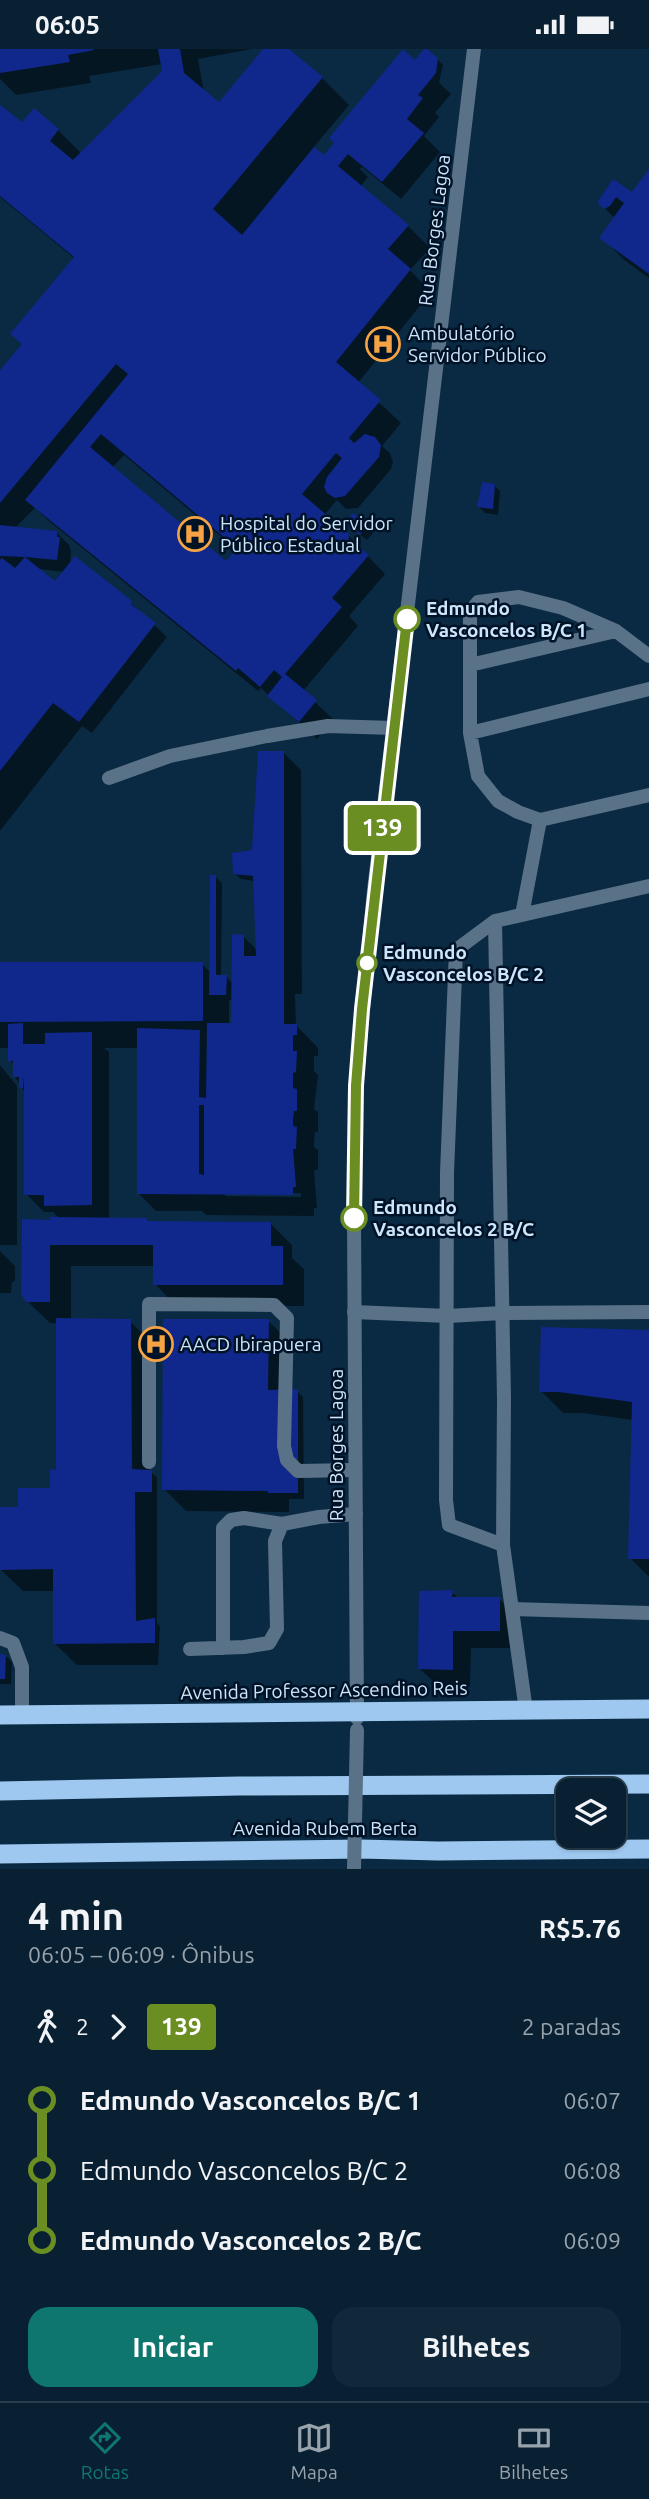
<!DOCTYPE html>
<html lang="pt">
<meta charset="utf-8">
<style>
body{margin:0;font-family:Ubuntu,sans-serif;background:#11283a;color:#f1f3f6;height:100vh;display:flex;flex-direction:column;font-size:26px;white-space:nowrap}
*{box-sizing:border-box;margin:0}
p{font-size:23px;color:#98a3ac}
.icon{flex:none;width:38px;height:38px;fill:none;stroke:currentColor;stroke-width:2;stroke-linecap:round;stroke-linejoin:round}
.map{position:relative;height:1820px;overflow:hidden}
.drawer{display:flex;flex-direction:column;background:#082032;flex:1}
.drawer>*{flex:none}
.badge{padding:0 14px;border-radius:5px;font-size:24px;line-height:46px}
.fabs{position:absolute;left:556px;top:1729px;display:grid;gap:14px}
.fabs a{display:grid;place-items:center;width:70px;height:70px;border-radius:14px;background:#082032;box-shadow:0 2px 5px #0004,0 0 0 2px #293e4d;font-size:35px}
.map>.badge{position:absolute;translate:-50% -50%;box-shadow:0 0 0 4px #fff}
.legs{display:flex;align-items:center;gap:10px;height:77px;padding:0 28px;font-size:23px}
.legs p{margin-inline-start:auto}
.headline{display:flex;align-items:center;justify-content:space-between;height:119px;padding:0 28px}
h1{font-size:38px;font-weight:600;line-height:52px}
.primary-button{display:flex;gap:14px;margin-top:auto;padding:14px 28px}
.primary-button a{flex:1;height:80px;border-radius:21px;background:#0f766e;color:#fff;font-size:28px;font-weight:600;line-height:80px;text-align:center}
.primary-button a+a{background:#11283a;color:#f1f3f6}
ul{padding:0 28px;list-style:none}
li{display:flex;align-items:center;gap:24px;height:70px;font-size:26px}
li i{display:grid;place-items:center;width:10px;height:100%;margin:0 9px;background:currentColor}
li i::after{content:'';width:18px;height:18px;margin:-9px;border:5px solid;border-radius:50%;background:#082032}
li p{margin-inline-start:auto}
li:first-child i{background:linear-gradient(#0000 50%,currentColor 0)}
li:last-child i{background:linear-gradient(currentColor 50%,#0000 0)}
.status{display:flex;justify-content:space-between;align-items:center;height:49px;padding:0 35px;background:#082032;direction:ltr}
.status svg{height:19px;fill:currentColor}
.tab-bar{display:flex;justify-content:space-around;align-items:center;height:98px;border-top:2px solid #293e4d;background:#082032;font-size:19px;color:#98a3ac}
.tab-bar a{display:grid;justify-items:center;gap:4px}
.tab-bar .on{color:#0f766e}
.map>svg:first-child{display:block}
</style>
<div class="status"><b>06:05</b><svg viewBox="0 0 49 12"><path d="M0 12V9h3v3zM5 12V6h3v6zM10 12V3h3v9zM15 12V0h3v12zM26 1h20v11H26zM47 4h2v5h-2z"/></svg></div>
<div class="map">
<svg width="649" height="1820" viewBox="0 0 649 1820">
<rect width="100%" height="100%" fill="#0a2a43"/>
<path fill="#0007" fill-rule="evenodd" d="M0,0H252L198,10L204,43L219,55L265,0H286L322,29L349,56L313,99L325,108L415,13L437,10L443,16L439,34L451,45L435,64L439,68L424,87L440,103L401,150L362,118L360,120L368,128L360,138L408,177L430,199L410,221L431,243L358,334L401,374L382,397L390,404L393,413L391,420L358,459L346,460L337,451L324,466L349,487L385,525L349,567L358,577L303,642L333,670L317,690L261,639L258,642L49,472L35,459L15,479L57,484L69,496L71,502L70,517L131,554L167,588L92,684L82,677L0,782V324L23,296L74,209L0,148V58L22,76L58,81L82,105L164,23L163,15L89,27L91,34L16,46L0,30ZM124,406L237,501L226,515L112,419ZM38,520L65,523L55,535Z
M649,123V229L623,210L602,188L615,169L600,155L602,149L632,146Z
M494,436L500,442L498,466L485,464L479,458Z
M353,467L373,484L367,491L353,480Z
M284,704L301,721L302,945H295L296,976L318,999V1007H314V1022L318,1026L314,1060L318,1063V1083H315L314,1093V1098L318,1101V1121H314L317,1159H314V1167L206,1166L202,1162H156L138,1144L139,999H104L109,1003V1171H146L149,1174L271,1175L292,1196V1209L304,1220V1257H176L155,1235V1217H71V1271L130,1272L148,1290L149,1422L157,1428V1574L160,1577L158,1616H77L55,1595V1542H23L1,1521L0,1460H19L52,1440L57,1422L58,1274H50L27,1252L23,1244L62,1172L53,1163H44L26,1145L25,1043L15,1028L14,1016L10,1011V999H0V915H202L211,924L216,828L222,834L221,928H226L234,935L243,887L258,902L254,832L241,830L234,824L256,802ZM229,951H233L236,976H229ZM225,1144H301V1148L225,1147Z
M0,1016L17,1037V1196H0Z
M0,1202L15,1217V1232L12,1233L11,1244H0Z
M268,1272L290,1293L289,1342H297L303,1348L304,1450H289V1463L186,1462L164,1440Z
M649,1282V1528L630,1509L633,1371L582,1364H563L541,1342Z
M452,1543L458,1549L499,1550L517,1567V1599H471L470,1638L438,1637L420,1620Z
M0,1607H6L12,1613L11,1635H0Z"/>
<path fill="#10278c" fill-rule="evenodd" d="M0,0H94V1L68,6L70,13L0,24Z
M158,0H180L184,24L219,53L263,0H289L323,28L213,160L242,186L314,98L324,106L334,94L329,89L403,0L415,11L424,0H427L438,9L436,24L418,46L423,49L407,70L424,84L382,133L348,105L338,117L409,176L388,200L411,220L336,313L381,351L349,389L354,394L365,385L375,388L381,396L379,408L345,447L335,449L327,444L324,438L327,428L342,409L336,404L302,445L350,486L348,489L369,506L332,549L342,558L285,625L317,651L299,673L267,647L282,628L274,621L260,638L238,619L236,622L25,451L128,325L116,315L0,454V321L22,295L10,285L74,208L0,147V56L22,73L34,59L59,80L50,92L73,111L162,22ZM101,385L237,499L226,512L90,398Z
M649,120V225L599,189L624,154L616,148L610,157L604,160L599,155L598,152L613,130L632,143Z
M482,433L495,435L493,460L477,458Z
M353,464L368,477L360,486L345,474Z
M0,476L57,482V488H60L57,511L25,508L55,532L75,507L132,552L131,555L156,574L79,673L53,654L0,722V511L2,509L15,519L25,508L0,507Z
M258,702H284V975H297V986H293V1002H297L296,1023L293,1024V1039L297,1040V1062H294L293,1070V1077L297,1078L296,1100H293L296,1138H293V1146L137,1145V979L200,981L199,1048L206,1049L207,974H231L232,885L244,886V907H256L253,827L233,825L232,804L252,801ZM199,1056H204V1126L199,1125Z
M210,826H216V926H227L226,946H209Z
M0,913H203V972L0,973Z
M23,974V995H45V984L92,983V1156L44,1157V1146H24V1027L23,1039H19V1028H13V1012H8V975Z
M50,1168L147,1169V1172L271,1173V1197H283V1236H153V1196H50V1253H26L21,1245L22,1170L50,1171Z
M56,1269L131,1270L132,1420L152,1421V1443H135L136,1572L155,1569V1594L53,1595V1520L0,1521V1458H18V1439H50V1420L56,1421Z
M163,1270H269L268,1341L298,1340V1444H268V1442L162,1441Z
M541,1278L649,1281V1510H628L632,1353L559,1343H539Z
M453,1541L452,1548H500V1582H453V1621L418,1620L419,1542Z
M0,1605L6,1606L5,1630H0Z"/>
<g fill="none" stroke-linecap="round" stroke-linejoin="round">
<path stroke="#5a7287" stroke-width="14" d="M649,607L616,582L563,559L519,548L478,553L470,563V684L478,727L498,752L518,763L540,771L649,746
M470,616L616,582
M470,684L649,640
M109,729L170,707L267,687L328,677L394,679
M522,866L540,771
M495,872L504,1349L503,1496L449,1476L446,1451L447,1124L456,901L495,872L649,837
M354,1263L448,1267L502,1264L649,1263
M149,1413V1255L274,1256L287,1269L284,1397L287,1411L298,1422L355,1421
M503,1496L526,1662
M512,1560L649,1564
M0,1589L13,1594L22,1618V1666
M223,1599V1479L231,1471L244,1469L282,1475
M190,1600L244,1598L269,1594L277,1580L275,1492L282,1475L319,1468L356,1465"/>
<path stroke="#5a7287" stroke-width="14" d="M357,1669L354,1169L356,1037L374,841L474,0"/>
<path stroke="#9ec8f0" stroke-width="19" d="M0,1666L649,1660
M0,1742L239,1737L649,1735
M0,1805L361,1800L438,1802L649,1800"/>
<path stroke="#5a7287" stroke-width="14" d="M354,1820L357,1681"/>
</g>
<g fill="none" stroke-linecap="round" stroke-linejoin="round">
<g stroke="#fff" stroke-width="16">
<path id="line-1" d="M354,1169L356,1037L362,960L407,570"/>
</g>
<use href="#line-1" stroke="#6b8e23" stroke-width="10"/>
</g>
<defs>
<g id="hospital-ring" transform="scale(1.75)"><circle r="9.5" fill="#001225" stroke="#f5a345" stroke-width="1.5"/><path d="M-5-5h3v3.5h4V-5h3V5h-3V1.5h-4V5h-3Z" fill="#f5a345"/></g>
</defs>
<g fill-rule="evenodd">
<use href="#hospital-ring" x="383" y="295"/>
<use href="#hospital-ring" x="195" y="485"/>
<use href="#hospital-ring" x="156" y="1295"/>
</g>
<g fill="#fff" stroke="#6b8e23" stroke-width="3.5">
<circle cx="407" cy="570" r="12"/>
<circle cx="367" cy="914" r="9"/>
<circle cx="354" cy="1169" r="12"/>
</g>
<g text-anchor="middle" stroke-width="5" stroke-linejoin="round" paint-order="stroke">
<g font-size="19" fill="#cde5fb" stroke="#001225">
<text transform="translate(434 181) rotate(-83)" y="7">Rua Borges Lagoa</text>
<text transform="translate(336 1396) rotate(-90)" y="7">Rua Borges Lagoa</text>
<text transform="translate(324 1641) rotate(-1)" y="7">Avenida Professor Ascendino Reis</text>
<text x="325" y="1786">Avenida Rubem Berta</text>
</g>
<g font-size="19" fill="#cde5fb" stroke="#001225" text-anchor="start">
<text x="408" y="291">Ambulatório<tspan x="408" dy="22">Servidor Público</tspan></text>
<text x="220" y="481">Hospital do Servidor<tspan x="220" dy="22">Público Estadual</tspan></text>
<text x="180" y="1302">AACD Ibirapuera</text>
</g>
<g font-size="19" font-weight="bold" fill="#cde5fb" stroke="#001225" text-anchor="start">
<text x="426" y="566">Edmundo<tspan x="426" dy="22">Vasconcelos B/C 1</tspan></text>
<text x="383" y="910">Edmundo<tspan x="383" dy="22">Vasconcelos B/C 2</tspan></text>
<text x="373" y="1165">Edmundo<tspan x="373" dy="22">Vasconcelos 2 B/C</tspan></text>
</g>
</g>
</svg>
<div class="fabs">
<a><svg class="icon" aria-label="layers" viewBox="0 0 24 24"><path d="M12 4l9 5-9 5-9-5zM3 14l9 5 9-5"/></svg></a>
</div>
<b class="badge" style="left:382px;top:779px;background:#6b8e23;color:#fff">139</b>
</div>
<section class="drawer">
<div class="headline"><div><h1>4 min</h1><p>06:05 – 06:09 · Ônibus</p></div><b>R$5.76</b></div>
<div class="legs"><svg class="icon" aria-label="walk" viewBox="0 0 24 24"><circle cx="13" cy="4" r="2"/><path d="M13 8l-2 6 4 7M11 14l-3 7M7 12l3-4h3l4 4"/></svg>2<svg class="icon" aria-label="forward" viewBox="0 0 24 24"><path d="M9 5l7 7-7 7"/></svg><b class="badge" style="background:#6b8e23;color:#fff">139</b><p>2 paradas</p></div>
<ul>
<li><i style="color:#6b8e23"></i><b>Edmundo Vasconcelos B/C 1</b><p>06:07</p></li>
<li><i style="color:#6b8e23"></i><span>Edmundo Vasconcelos B/C 2</span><p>06:08</p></li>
<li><i style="color:#6b8e23"></i><b>Edmundo Vasconcelos 2 B/C</b><p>06:09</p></li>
</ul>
<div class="primary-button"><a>Iniciar</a><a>Bilhetes</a></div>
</section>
<nav class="tab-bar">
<a class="on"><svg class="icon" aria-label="directions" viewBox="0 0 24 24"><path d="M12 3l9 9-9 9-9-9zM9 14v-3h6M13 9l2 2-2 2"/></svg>Rotas</a>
<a><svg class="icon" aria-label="map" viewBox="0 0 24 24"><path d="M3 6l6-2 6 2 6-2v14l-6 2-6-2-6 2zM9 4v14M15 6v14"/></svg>Mapa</a>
<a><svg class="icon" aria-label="tickets" viewBox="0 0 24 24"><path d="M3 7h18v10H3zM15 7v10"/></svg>Bilhetes</a>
</nav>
